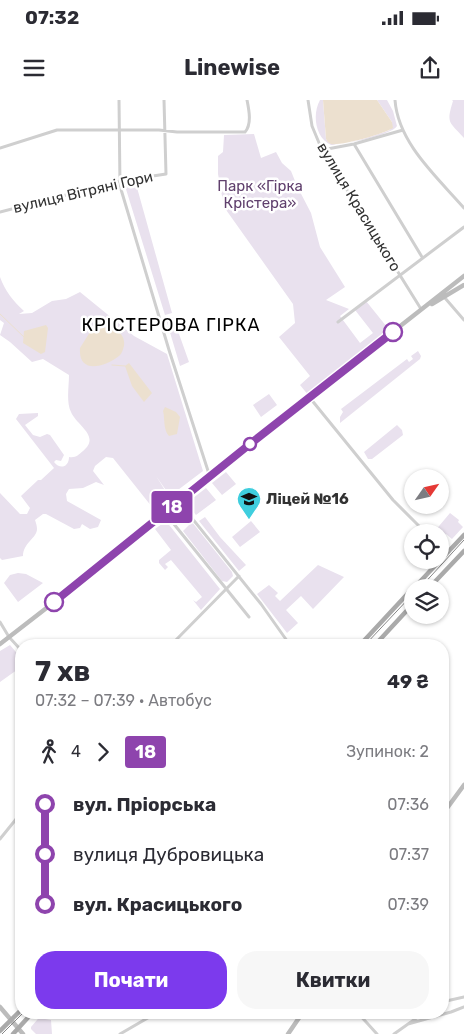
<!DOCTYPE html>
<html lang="uk">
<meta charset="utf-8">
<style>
body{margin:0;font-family:Rubik,sans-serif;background:#f7f7f7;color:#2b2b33;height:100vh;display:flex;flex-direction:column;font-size:19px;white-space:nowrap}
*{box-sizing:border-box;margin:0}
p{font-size:16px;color:#7c7c81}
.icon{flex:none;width:28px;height:28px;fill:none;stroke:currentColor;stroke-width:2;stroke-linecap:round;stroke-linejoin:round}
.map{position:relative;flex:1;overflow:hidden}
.drawer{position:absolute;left:15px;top:539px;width:434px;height:380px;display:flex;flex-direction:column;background:#fff;border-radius:20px;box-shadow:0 1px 4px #0004}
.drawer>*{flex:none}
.badge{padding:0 10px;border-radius:4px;font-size:18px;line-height:32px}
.needle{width:32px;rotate:56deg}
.tools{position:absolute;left:404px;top:369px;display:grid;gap:10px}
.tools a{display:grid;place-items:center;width:45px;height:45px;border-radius:50%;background:#fff;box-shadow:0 1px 4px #0004;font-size:25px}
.map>.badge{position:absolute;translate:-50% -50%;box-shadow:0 0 0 2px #fff}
.legs{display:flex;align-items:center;gap:8px;height:55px;padding:0 20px;font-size:16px}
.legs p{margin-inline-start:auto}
.summary{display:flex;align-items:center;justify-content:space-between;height:85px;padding:0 20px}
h1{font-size:28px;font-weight:700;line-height:38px}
.button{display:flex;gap:10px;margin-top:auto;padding:10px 20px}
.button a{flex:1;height:58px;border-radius:20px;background:#7c3aed;color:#fff;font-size:20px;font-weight:700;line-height:58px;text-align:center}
.button a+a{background:#f7f7f7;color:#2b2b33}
ul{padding:0 20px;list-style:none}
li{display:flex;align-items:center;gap:18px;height:50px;font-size:19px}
li i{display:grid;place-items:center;width:8px;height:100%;margin:0 6px;background:currentColor}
li i::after{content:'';width:12px;height:12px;margin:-6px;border:4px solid;border-radius:50%;background:#fff}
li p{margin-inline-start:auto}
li:first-child i{background:linear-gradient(#0000 50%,currentColor 0)}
li:last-child i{background:linear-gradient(currentColor 50%,#0000 0)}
.status{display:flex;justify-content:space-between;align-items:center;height:35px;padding:0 25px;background:#fff;direction:ltr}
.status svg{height:14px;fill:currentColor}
header{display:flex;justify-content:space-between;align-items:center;height:65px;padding:0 20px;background:#fff;font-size:22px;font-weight:700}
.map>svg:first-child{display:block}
</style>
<div class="status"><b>07:32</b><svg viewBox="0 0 49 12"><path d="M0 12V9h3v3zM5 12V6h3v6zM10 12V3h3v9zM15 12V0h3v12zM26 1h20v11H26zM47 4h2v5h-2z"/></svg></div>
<header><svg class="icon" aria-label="menu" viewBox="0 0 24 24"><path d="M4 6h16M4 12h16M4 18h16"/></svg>Linewise<svg class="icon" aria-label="share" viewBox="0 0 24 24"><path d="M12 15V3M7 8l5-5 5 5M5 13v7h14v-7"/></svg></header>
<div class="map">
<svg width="464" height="934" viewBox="0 0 464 934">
<rect width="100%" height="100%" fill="#fff"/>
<path fill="#e9e1ee" d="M320,0H323L326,39C328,41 329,43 332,44C342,47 379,34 390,30L392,22L377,0H387L393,11L397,26C392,35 343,45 331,45C315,38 312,14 320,0Z
M452,0H464V38C449,21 446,24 453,1Z
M254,34L261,58L276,52L282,63L291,71L297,86L311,113L320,147L345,187L326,200L349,209L340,216L360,243L373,233L355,210L366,201L391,232L309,296L300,285L310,276L279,237L295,223L293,204L224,107L218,74V56L223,52L224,35Z
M142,79L143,82L136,84L172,213L165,215L125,86L130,82Z
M0,177C5,191 13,201 24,211L19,214L32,213L52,201L66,199L80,192L134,236L167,254L203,371L170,396L156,376L168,395L152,407L113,358L106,357L95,366L93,371L104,385L96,382L83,388L69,389L66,394L67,401L101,420L98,427L90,429L82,424L80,428L74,429L46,414H43L35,420C36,423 37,426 37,429C37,438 23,443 23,456L2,460L0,458V393L20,414H27L30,408L21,396L38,380H41L54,368L16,319L19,314L38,313V316L25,325L33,335L40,337L47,334L50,335L64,355L61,361L56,360L54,362C60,370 69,367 69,357C76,358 78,355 83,351C101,336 77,326 71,312C66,302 69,286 69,275L43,259L32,262L10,242L0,235L4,223L0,220Z
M173,217L189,262L180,266L166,219Z
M418,251L421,256L420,259L340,323V317L343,312L341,309L407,259L409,262L413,259L411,256Z
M269,294L277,305L261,317L253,305Z
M397,325L402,330L403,335L372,359H368L364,352Z
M226,372L236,384L222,395L212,383Z
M206,388L216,400L196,415L188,406V402Z
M450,413L459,420L458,422L463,427L452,439L446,434L440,441V432H434Z
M205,417L220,437L246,465L239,471L199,421Z
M166,421L220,489L201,510L193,500L196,502L202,497L171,460L165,464L168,467L165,470L159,463V460L171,450L155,429Z
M251,421L260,432L240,447L232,437Z
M192,422L232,472L233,476L227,482L222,481L183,431Z
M318,465L344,477L313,509L301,496L286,510L298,523L287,533L257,494L269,485L278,493L275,496L280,501Z
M18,473L26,474L43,483L18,502L4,483L10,475Z
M10,545L21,558V567L0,582V551Z
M43,913L45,919L51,920L52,934H36L31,929V927Z"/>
<path fill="#ece0cf" d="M323,0H377L392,22L393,28C384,34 341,46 331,44C327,42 328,42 326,39Z
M46,225L48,228L45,252L41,254L23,243L24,231Z
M100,227C112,228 126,231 124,246C123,249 122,254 119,256C105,267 78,275 80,248L90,232Z
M129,263L152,293L144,302L132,286L125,266Z
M165,307L176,312L180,317L177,334L169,336C163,330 165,318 163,311Z"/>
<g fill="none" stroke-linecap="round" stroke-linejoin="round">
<path stroke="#ece0cf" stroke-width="1" d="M0,214L25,238
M112,265L125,266"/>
<path stroke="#cfcfcf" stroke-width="3" d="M119,0L120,86L169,250L210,377
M308,0L312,26L322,50L421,209
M395,0C398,43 437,77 464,108
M354,44L422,157
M0,48L57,30H159L177,32H245C252,24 249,10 247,0
M322,50L354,44L403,30
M0,112L120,81L166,74L164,0
M445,198L464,220
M338,222L464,127
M310,298L393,400L425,432
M179,402L261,504L290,545
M165,413L249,517
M440,447L446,454
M0,522L9,537L21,550
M171,545L239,476
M0,739L21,713
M442,902L464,897
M357,912L377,934
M408,924L451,912L464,907
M120,934L158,912
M394,934L425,912"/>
<path stroke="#bcbcbc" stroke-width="4.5" d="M432,204L464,185
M0,544L71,489L250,344L464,176
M442,715L464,685
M0,907L23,934
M288,934L303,912"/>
<path stroke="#aaa" stroke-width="4.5" d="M414,488L464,435
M429,488L464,451
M360,545L412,489
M375,545L412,505
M0,931L21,910
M13,934L33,912"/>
<path stroke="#878787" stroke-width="1" d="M420,488L464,440
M365,545L412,495
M2,934L24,912"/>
</g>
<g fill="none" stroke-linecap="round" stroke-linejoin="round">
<g stroke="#fff" stroke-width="11">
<path id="line-1" d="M54,502L250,344L393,232"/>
</g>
<use href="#line-1" stroke="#8e44ad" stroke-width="8"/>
</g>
<defs>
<g id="school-pin" transform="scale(1.25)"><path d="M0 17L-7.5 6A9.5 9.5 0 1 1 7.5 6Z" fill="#3fcede" stroke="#fff"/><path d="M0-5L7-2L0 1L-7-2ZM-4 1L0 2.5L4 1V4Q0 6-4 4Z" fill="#111"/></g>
</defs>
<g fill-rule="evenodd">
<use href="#school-pin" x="249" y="399"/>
</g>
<g fill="#fff" stroke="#8e44ad" stroke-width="2.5">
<circle cx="393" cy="232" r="9"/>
<circle cx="250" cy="344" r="6"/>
<circle cx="54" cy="502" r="9"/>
</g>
<g text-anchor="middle" stroke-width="5" stroke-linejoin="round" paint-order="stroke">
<g font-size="15" fill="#60406d" stroke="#fff">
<text x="260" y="91">Парк «Гірка<tspan x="260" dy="17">Крістера»</tspan></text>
</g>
<g font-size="15" fill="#323232" stroke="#fff">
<text transform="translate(83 92) rotate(-13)" y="5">вулиця Вітряні Гори</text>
<text transform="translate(359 107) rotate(59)" y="5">вулиця Красицького</text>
</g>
<g font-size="15" font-weight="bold" fill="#323232" stroke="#fff" text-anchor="start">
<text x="266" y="404">Ліцей №16</text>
</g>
<g font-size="18" letter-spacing="1" fill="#000" stroke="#fff">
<text x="171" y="231">КРІСТЕРОВА ГІРКА</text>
</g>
</g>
</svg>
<div class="tools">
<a><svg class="needle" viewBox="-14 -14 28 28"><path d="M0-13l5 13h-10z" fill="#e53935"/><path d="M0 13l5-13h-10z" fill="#7c7c81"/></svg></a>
<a><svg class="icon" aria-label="locate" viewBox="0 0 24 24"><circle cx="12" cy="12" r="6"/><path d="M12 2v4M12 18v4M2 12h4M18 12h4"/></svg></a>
<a><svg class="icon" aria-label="layers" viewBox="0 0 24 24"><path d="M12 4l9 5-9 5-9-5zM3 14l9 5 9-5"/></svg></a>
</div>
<b class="badge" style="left:172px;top:407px;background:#8e44ad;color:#fff">18</b>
<section class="drawer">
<div class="summary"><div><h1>7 хв</h1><p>07:32 – 07:39 · Автобус</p></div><b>49 ₴</b></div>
<div class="legs"><svg class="icon" aria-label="walk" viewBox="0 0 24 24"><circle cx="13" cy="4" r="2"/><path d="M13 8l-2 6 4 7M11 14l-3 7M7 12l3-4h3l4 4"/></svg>4<svg class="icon" aria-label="forward" viewBox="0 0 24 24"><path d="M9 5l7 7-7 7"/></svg><b class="badge" style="background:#8e44ad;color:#fff">18</b><p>Зупинок: 2</p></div>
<ul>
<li><i style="color:#8e44ad"></i><b>вул. Пріорська</b><p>07:36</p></li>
<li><i style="color:#8e44ad"></i><span>вулиця Дубровицька</span><p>07:37</p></li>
<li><i style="color:#8e44ad"></i><b>вул. Красицького</b><p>07:39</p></li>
</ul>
<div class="button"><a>Почати</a><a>Квитки</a></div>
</section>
</div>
